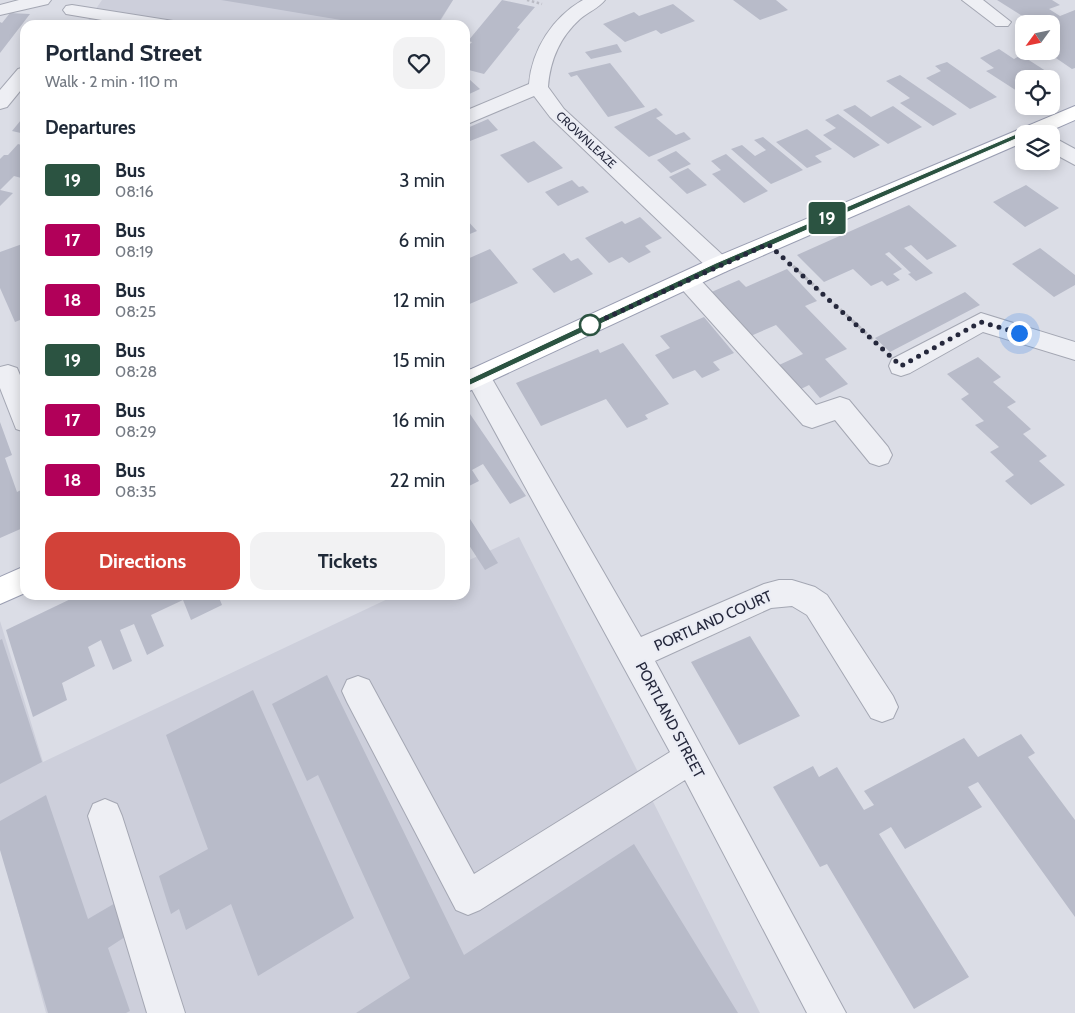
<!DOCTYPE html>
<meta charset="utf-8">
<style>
body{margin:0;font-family:Cabin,sans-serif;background:#f2f2f3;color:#1f2937;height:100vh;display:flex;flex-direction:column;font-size:19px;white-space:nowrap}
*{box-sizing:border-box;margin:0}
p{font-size:16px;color:#747a83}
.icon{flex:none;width:28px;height:28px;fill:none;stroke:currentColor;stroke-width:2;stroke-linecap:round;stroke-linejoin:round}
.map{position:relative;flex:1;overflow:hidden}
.panel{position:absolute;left:20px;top:20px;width:450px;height:580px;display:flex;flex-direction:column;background:#fff;border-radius:15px;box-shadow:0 2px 12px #0003}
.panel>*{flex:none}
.badge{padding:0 10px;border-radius:4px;font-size:18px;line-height:32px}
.needle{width:32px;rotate:237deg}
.tools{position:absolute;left:1015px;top:15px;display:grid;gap:10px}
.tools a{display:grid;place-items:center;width:45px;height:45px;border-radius:10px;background:#fff;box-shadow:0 2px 12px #0003;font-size:25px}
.you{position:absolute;width:25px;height:25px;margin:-12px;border:4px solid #fff;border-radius:50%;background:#1a73e8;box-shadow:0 0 0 8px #1a73e833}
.map>.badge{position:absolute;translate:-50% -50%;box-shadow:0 0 0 2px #fff}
h2{padding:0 25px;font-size:19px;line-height:45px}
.round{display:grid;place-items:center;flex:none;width:52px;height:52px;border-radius:15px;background:#f2f2f3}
.overview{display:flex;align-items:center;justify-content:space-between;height:85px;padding:0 25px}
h1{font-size:24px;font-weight:700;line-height:38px}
.cta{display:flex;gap:10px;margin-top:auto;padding:10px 25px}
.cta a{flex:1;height:58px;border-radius:15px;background:#d24239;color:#fff;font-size:20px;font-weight:700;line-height:58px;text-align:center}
.cta a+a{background:#f2f2f3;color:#1f2937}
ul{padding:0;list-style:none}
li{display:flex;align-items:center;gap:15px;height:60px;padding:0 25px}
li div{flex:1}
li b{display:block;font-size:19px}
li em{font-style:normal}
li .badge{min-width:55px;font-weight:700;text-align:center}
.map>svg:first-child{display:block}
</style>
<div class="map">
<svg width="1075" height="1013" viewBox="0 0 1075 1013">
<rect width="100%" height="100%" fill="#dbdde6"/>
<path fill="#cdcfdb" d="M102,0H453L438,25H85Z
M519,537L760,1013H46L0,845V621L43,762L396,595H465V562Z"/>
<path fill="#b8bbc9" d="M221,0H453L437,25H371Z
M502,0L535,7L517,28L520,29L484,74L465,69V49L472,42L468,41Z
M733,0H776L788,10L760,20Z
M997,0H1052L1060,5L1049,9L1060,16L1075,10V68L1072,69L1053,56L1058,54L1051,49V24H1035Z
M673,4L695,21L661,34L656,30L625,42L603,24L634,12L639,16Z
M10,13L30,14L0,53V22L2,23Z
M617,44L622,52L591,59L585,52Z
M999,49L1014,59L1021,55L1052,75L1044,79H1024V88L1017,91L986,71L994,68L980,58Z
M947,62L997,97L970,109L926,78L941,71L935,66Z
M610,63L627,84L645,107L608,117L577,75L571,77L568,73Z
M900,75L957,114L933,126L900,103L910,98L886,81Z
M469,79L480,89L465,96V81Z
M855,105L871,117L893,106L922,127L888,144L843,110Z
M656,108L663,115L656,118L676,135L684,132L691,139L649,157L614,127Z
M838,114L880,145L854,158L823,135L836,128L825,120Z
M25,116V134L12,131L21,120Z
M488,119L498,130L465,143V129Z
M807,129L832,149L815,156L822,162L807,168L776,142Z
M763,137L803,170L771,184L731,149L742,145L755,156L766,150L754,140Z
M534,141L563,168L528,183L500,155Z
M18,144L25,146V179L14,176L0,190L13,193L0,206V159L4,155H8Z
M676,151L691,164L671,173L657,160Z
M726,154L768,191L744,203L712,174L721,170L711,161Z
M688,168L707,185L687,194L669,177Z
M572,180L579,187L583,186L589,192L558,206L545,192Z
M1026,185L1059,208L1025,227L993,202Z
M909,205L957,246L927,260L911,245L904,248L933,273L916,281L908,274L911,273L889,252L885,254L902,269L893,274L900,280L887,286L882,281L871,286L853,269L824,282L797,255Z
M640,217L662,238L645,246L651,252L629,263L622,257L609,263L585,238L622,221L625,224Z
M465,218L477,231L465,236Z
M25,243V318L15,322L0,288V252Z
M1040,248L1075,275V285L1054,297L1012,264Z
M490,249L518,283L465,306V260Z
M564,253L571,261L578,258L593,274L554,293L532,269Z
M787,269L817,301L805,306L847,349L825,359L848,384L820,398L809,385L801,389L779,365L803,354L776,325L746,338L707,294L739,280L746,287Z
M965,292L980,305L890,352L875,338Z
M704,317L734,353L713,362L720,370L702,378L695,370L673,379L655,355L670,348L660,336Z
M623,343L669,404L645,415L648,419L627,428L606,399L541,426L516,383L598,349L600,353Z
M978,357L1001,377L993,382L1016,402L1007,407L1031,429L1023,434L1047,456L1039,461L1065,485L1031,505L1005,481L1014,475L990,452L999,447L975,425L984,421L961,399L969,394L947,374Z
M470,414L526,496L510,504L483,464L472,470L479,481L467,487L465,417Z
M0,422L12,455L5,458L17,492L23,489L25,494V527L0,538Z
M465,511L498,563L485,570L465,539Z
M79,595H218L222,605L191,620L183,600L151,615L164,646L147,655L134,624L120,630L132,661L113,670L101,640L88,647L95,666L62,683L67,700L33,717L6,630Z
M750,636L800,716L739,745L691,662Z
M2,639L42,762L0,784V640Z
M327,675L464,955L634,844L738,1013H356L410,978L318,775L307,781L272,704Z
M253,690L354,918L258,976L231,904L186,930L179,909L171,914L159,876L208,849L166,735Z
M1021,734L1035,753L1028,757L1075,820V917L978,782L968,787L982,807L905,849L891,827L879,834L969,977L914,1009L827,864L820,867L773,787L813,766L819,777L837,767L864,810L874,805L864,791L964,738L978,757Z
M46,795L88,919L117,902L128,935L108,948L130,1011L126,1013H48L0,850V821Z"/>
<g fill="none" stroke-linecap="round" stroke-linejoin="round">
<g stroke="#a4a7b3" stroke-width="2">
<path id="minor" d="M19,0H51L48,4L0,15V5Z
M583,0H605C599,8 588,12 580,19C560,37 550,60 548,87L564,109L727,259L730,265L727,271L719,273L711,271L550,117L534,96L465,125V111L529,84C532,49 553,17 583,0Z
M962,0H983L1011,22L1008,26H996Z
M72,5L167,20L173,21L176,25H132L66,14L63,10L66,6Z
M25,67V85L7,107L0,109V90L18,69Z
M1051,136L1075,149V165L1051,152Z
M687,272L695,274L816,405L840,397L849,400L888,447L892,455L888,463L879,466L870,463L835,420L812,428L803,425L679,286L675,280L679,274Z
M981,313L1075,342V360L983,332L910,373L901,376L892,373L889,366L892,359Z
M8,365L17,368L25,387V432L16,429L0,388V367Z
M478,367L487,370L641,637L764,584L779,580H792L815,587L827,595L893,696L898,707L893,718L882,722L871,718L807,615L792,606L771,608L655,661L846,1013H807L685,780L480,910L468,915L456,910L347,702L342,691L347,680L358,676L369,680L474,874L670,752L465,377L469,370Z
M105,799L117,804L122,816L185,1013H147L88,816L93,804Z"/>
</g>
<g stroke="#9a9eb2" stroke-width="2">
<path id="major" d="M1075,106V120L1043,134H1024V142L727,271L465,393V372L711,259Z
M25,566V593L0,604V577Z"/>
</g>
<path stroke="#babbc4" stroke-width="2.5" stroke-dasharray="2.5 2.5" stroke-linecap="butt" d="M527,0L542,4"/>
<path stroke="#babbc4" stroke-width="3" stroke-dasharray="4 4" stroke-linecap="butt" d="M793,266L879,345"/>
<use href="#minor" fill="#eeeff4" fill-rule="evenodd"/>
<use href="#major" fill="#fff" fill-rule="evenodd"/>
</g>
<path fill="#2b5341" stroke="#fff" d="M1021,132L1027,134L722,267L468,386L465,387L461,383L716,263Z"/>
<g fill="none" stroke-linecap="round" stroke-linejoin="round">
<path stroke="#25283c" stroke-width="5" stroke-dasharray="0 9" d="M590,325L586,327L768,244L901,366L981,322L1019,333"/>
</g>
<circle fill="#fff" stroke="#2b5341" stroke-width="2.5" cx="590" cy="325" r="10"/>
<g text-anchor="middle" stroke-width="4" stroke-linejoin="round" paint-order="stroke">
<g font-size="12" fill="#25283c" stroke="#eaecf4">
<text transform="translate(586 140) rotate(43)" y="4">CROWNLEAZE</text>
</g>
<g font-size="15" fill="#25283c" stroke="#eaecf4">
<text transform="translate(713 621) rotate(-24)" y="5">PORTLAND COURT</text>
<text transform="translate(670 720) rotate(62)" y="5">PORTLAND STREET</text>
</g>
</g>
</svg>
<div class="tools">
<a><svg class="needle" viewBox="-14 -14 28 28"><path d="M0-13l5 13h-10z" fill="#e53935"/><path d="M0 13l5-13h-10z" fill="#747a83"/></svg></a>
<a><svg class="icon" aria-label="locate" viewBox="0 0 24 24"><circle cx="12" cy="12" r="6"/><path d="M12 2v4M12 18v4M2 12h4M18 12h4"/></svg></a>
<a><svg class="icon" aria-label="layers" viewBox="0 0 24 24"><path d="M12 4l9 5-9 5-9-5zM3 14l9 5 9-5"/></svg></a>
</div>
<div class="you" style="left:1019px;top:333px"></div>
<b class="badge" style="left:827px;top:218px;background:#2b5341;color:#fff">19</b>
<section class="panel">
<div class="overview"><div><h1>Portland Street</h1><p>Walk · 2 min · 110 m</p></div><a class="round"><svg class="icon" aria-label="heart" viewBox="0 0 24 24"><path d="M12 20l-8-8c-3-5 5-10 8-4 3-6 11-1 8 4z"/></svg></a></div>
<h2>Departures</h2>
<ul>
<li><span class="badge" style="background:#2b5341;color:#fff">19</span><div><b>Bus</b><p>08:16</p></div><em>3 min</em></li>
<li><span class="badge" style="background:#b10059;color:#fff">17</span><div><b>Bus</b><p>08:19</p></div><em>6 min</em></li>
<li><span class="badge" style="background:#b10059;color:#fff">18</span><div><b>Bus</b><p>08:25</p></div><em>12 min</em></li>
<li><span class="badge" style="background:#2b5341;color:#fff">19</span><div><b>Bus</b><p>08:28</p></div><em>15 min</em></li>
<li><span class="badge" style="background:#b10059;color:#fff">17</span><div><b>Bus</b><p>08:29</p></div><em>16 min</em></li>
<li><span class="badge" style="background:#b10059;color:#fff">18</span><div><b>Bus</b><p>08:35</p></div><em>22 min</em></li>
</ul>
<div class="cta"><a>Directions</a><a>Tickets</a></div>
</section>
</div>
